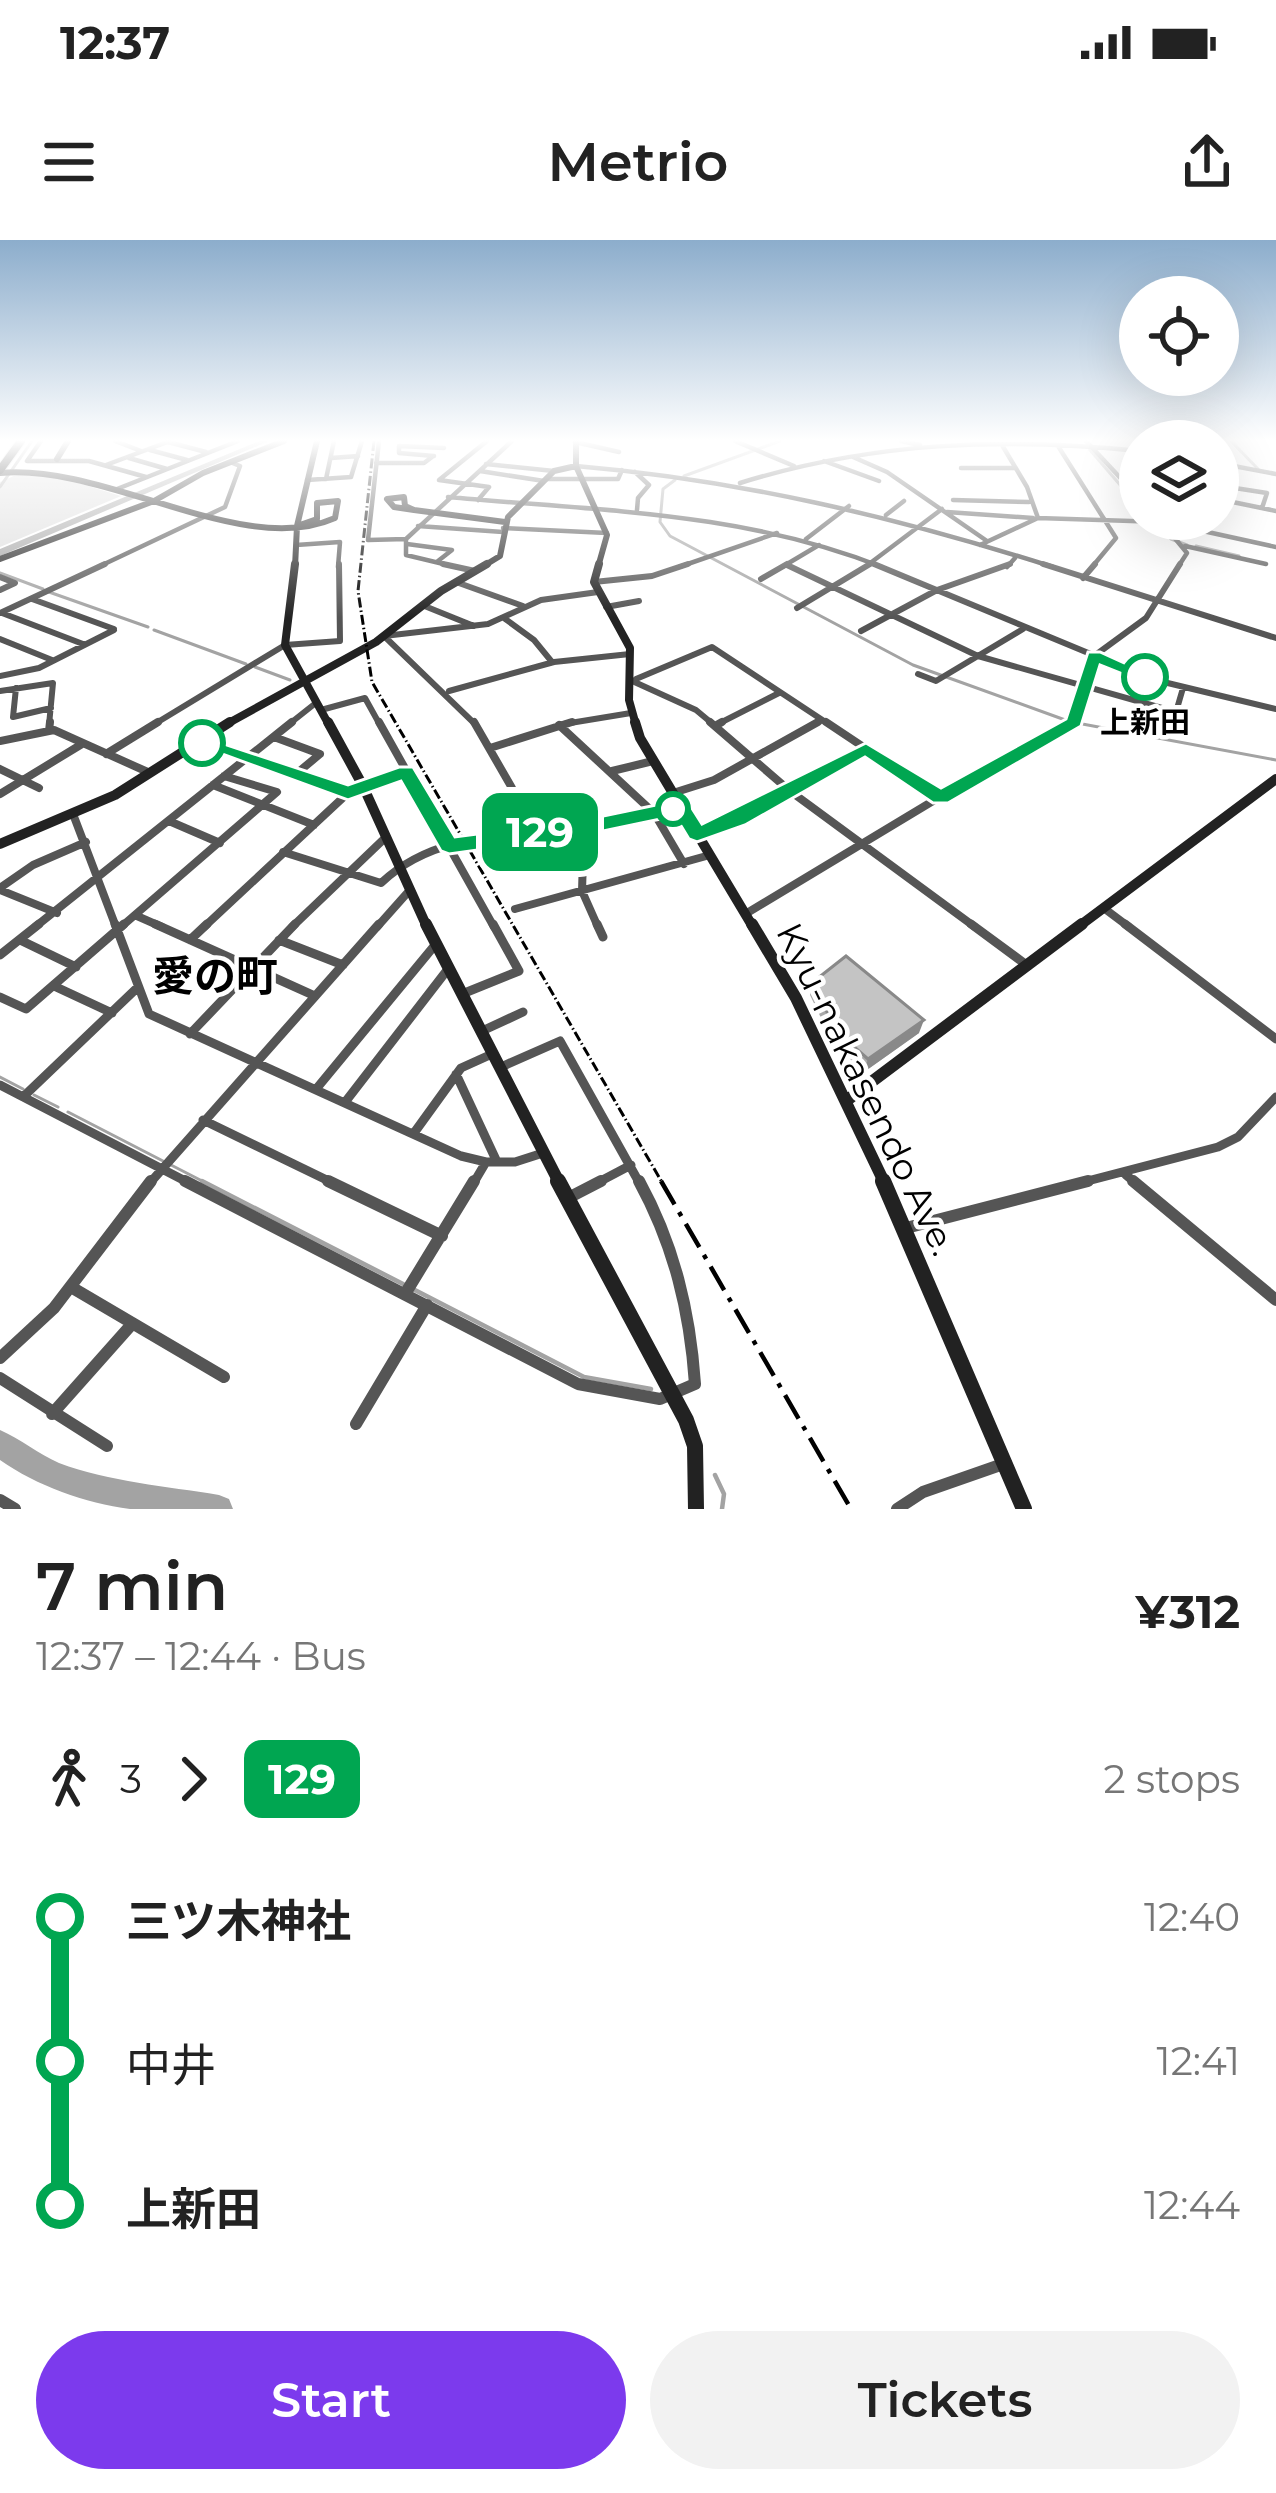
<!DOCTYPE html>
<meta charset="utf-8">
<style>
body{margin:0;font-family:Montserrat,"Noto Sans JP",sans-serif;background:#f2f2f2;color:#222;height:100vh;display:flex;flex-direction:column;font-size:45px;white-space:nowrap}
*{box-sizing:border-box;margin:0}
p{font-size:39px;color:#767676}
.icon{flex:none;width:66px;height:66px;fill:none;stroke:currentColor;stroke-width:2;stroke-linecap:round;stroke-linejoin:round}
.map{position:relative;height:1269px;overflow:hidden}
.sheet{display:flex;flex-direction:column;background:#fff;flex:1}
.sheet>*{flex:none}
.badge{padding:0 24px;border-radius:18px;font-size:42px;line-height:78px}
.controls{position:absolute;left:1119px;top:36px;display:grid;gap:24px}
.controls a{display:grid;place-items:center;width:120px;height:120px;border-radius:50%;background:#fff;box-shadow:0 12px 48px #0002;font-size:60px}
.map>.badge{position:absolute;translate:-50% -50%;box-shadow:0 0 0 6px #fff}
.legs{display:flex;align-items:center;gap:18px;height:132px;padding:0 36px;font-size:39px}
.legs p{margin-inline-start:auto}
.overview{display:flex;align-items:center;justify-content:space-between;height:204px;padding:0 36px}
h1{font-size:66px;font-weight:600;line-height:90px}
.button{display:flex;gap:24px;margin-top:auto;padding:24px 36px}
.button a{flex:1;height:138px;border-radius:72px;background:#7c3aed;color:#fff;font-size:48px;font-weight:600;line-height:138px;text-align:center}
.button a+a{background:#f2f2f2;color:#222}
ul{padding:0 36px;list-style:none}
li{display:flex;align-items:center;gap:42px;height:144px;font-size:45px}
li i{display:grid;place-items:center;width:18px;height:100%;margin:0 15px;background:currentColor}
li i::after{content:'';width:30px;height:30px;margin:-15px;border:9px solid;border-radius:50%;background:#fff}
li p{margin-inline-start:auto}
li:first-child i{background:linear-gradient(#0000 50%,currentColor 0)}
li:last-child i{background:linear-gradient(currentColor 50%,#0000 0)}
.status{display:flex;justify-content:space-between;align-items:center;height:84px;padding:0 60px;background:#fff;direction:ltr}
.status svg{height:33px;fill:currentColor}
header{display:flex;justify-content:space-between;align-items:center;height:156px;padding:0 36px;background:#fff;font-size:54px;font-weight:600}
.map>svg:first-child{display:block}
</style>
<div class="status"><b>12:37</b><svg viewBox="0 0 49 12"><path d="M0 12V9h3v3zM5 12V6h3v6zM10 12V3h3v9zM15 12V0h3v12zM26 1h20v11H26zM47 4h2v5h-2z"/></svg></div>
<header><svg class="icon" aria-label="menu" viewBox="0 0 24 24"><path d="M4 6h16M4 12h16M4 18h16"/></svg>Metrio<svg class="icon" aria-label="share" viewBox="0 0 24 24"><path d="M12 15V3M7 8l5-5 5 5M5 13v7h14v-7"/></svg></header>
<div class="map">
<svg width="1276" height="1269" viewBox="0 0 1276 1269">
<rect width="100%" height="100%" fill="#fff"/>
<path fill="#dcdcdc" d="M16,235L62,238L121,256L0,307V242Z"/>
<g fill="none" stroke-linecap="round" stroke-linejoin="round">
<path stroke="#a3a3a3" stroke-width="3" d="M1231,201L1258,229
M1090,210L1140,268
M684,236L780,201
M675,240L663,249L660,282L670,296L913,425L1068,481
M0,247L32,201
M1151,279L1171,299L1187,305
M1196,306L1239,316
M0,333L43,349
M49,352L148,387
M154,390L246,424
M255,427L290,440
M1077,483L1276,520
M0,837L23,849
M34,855L58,867
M68,872L163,921
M171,925L208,944"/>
<path stroke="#a3a3a3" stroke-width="4.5" d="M202,941L403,1044
M411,1048L584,1137L651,1149
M715,1235L724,1254L722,1269"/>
<path fill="#a3a3a3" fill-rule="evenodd" d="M259,201H269L0,316V309Z
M0,1190C21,1199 38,1214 59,1223C110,1242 166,1246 219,1255L229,1259L233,1269C200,1269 164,1269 130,1269C85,1263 37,1246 0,1220Z"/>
<g stroke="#dbdbdb" stroke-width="10">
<path id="highway" d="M0,230L21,201"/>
</g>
<path stroke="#555" stroke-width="4.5" d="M41,201L27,221H89L146,237
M115,201L141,211
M379,201L368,300L406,299L512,201
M735,201L794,226
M901,201L920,205
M1086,201L1140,259
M168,202L206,212
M575,202L619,212
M1002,205L1027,247L1038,278
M1058,206L1116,298L1092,327
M150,210L187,220
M434,216L399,213V206L444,208
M853,217L887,232L987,301
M129,218L167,229
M331,218L358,216
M824,221L879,241
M376,223H424L432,217
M1218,223L1276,234
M486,224L554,231
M1225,224L1222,246L1267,253L1262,268
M106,225L170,201
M576,226C740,240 896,277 1053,327
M961,228H1014
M480,231L544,241
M635,232L649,245L638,258L637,270
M326,239L334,201
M546,239H618L622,230
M307,240L351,237L362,201
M740,243C872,202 1003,197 1140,211
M117,249L238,201
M448,257C597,271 741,271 882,327
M1218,259L1276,271
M478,260L489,247L439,240L487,201
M953,260L1029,262
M947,272L1033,278
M886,275L904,261
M1159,279L1187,313L1178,327
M418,286L503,292
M503,288L607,293
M406,299V315L456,327
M806,299L849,266
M407,304L452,310L438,321
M296,305L340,302L338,327
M980,305L1038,278L1162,282L1276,307
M1185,306L1266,324
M98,327L225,267L240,226L230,222
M679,327L777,293
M782,327L819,305
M865,327L942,269
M1007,327L1015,318"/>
<path stroke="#555" stroke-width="6" d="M443,324L475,331
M874,324L1151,439L1276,469
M1043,324L1276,398
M787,325L978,416L1176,472L1183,448
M0,337L15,343L0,350
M1083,338L1095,324
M761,339L787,324
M456,342L523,366
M594,342L652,336L688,324
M32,359L114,389
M422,365L474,386
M606,367L639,361
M797,368L870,324
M0,373L105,324
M2,373L83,404
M504,378L534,400L552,422
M861,391L937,350L1010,324
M384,396L476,485
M384,396L488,384L541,360L598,352
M0,399L52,420
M918,434L936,441L1023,389
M0,436L39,428L114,390
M636,439L712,407L830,485
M630,440L696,470L714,485
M16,448L13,477L51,468
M0,451L53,443L49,485
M449,451L554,422L630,414
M321,470L365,458L380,485
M153,485L285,405L340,401L339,324
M288,485L317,462
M558,485L631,473
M716,485L779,453
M812,485L822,480
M1068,485L1075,482L1094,416L1146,378L1180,324"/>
<path stroke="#555" stroke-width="8" d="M379,482L494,687
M474,482L512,548L510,595
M710,482L790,551L975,687
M826,482L940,558
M559,485L654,573L684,624
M715,486L722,482
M49,491L50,482
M274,497L320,514L296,534
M0,501L54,490L150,533
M199,502L348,553
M490,508L572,482
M106,514L158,482
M0,529L39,548
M612,531L653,521
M213,545L314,585
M673,553L714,540L818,482
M0,554L82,504
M73,574L116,687
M169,581L220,603
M584,587L582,651L598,687
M697,594L737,580L866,509
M283,612L381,643C435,592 508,596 577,588C612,584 646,574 680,567
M0,648L33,625L86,602
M0,650L57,673
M515,669L710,615
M1105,669L1129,687
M747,673L1021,508L1074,482
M137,676L162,687
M35,687L292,482
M121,687L277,552L224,536
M204,687L348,553L406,531
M292,687L385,598
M377,687L409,651"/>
<path stroke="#555" stroke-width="9" d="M115,684L149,774L461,916L486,922
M155,684L315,756
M597,684L603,697
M971,684L1028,726
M1125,684L1276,799
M20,700L76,727
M190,700L207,684
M279,700L343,725
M0,715L39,684
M54,746L112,773
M462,754L519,731L493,684
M0,757L26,769L124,684
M482,791L523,772
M190,794L295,684
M501,827L560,801L640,944
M456,834L497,922
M0,845L191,944
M317,848L435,705
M23,857L137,748
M346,861L448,729
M203,880L335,944
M414,893L461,828L492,814
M1126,935L1137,944
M149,944L379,684
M473,944L486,922H515L543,913
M595,944L631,925
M1076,944L1218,907L1238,897L1276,857"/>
<path stroke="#555" stroke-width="12" d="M185,941L578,1144L660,1159L695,1144C690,1071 674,1005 639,941
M328,941L442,996
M1133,941L1276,1060
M570,957L601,941
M906,988L1088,941
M71,1047L224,1137
M405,1054L474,941
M0,1118L54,1068L151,941
M0,1138L107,1206
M52,1174L132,1084
M356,1184L427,1065
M0,1260L15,1269
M897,1269L923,1252L1006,1223"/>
<path stroke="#222" stroke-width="6" d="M576,201V226L607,295L598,327
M57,219L68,201
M0,233C107,223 243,319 335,278L338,261L317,263V279L297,286
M404,257L405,266L414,270L394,267L387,259Z
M414,270L505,282
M0,319L154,261L203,233L284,201
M295,327L297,286L317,201
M482,327L500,316L508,277L554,231L576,226"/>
<path stroke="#222" stroke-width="8" d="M295,324L285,405L329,485
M599,324L594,342L630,408L629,460L636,485
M225,485L376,402L441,351L487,324"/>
<path stroke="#222" stroke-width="10" d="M328,482L363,546L427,687
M635,482L640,498L753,687
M0,604L115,555L230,482
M1078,687L1276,539"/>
<path stroke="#222" stroke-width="12" d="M426,684L560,944
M752,684L796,758L885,944
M846,861L1082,684"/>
<path stroke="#222" stroke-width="16" d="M558,941L686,1180L695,1206L696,1269
M883,941L1024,1269"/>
<use href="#highway" stroke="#000" stroke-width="8"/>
<path stroke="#000" stroke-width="3" stroke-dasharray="10 3 1.5 3" stroke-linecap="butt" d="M374,201L358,351L372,442L663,944"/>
<path stroke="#000" stroke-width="4.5" stroke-dasharray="27 9 4.5 9" stroke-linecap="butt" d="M661,941L851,1269"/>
</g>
<path fill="#a9a9a9" d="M813,742L919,793L864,832L833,803L810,755Z"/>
<path fill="#898989" d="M924,780L919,793L864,832L868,819Z"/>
<path fill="#c4c4c4" stroke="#898989" stroke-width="3" d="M846,716L924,780L868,819L836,791L813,742Z"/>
<linearGradient id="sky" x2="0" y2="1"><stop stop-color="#8cadcc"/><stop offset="0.53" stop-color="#fff"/><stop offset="1" stop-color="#fff" stop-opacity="0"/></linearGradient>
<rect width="1276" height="378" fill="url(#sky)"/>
<path fill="#00a651" stroke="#fff" stroke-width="3" d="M1088,412H1100L1155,437L1145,443L1100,425L1081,486L948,563H933L865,517L745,585L697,602L689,599L675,576L584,595L449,614L441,611L401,541L348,560L192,503L209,499L348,545L399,527H413L455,597L584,580L680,560L688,562L702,584L866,503L941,548L1066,479Z"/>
<g fill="#fff" stroke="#00a651" stroke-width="6">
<circle cx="1145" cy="437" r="21"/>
<circle cx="202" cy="503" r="21"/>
<circle cx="673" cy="569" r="15"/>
</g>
<g text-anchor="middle" stroke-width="9" stroke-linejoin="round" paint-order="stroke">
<g font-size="30" font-weight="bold" fill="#000" stroke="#fff">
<text x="1145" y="493">上新田</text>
</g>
<g font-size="36" fill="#000" stroke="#fff">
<text transform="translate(867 849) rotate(64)" y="13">Kyu-nakasendo Ave.</text>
</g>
<g font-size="42" font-weight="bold" fill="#000" stroke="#fff">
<text x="215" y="751">愛の町</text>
</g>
</g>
</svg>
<div class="controls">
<a><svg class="icon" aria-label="locate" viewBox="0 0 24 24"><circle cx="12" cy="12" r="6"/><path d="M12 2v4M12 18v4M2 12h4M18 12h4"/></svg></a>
<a><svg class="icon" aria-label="layers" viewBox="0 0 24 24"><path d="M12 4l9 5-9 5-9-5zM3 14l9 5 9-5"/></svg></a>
</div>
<b class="badge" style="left:540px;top:592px;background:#00a651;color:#fff">129</b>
</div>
<section class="sheet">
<div class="overview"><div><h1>7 min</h1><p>12:37 – 12:44 · Bus</p></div><b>¥312</b></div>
<div class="legs"><svg class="icon" aria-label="walk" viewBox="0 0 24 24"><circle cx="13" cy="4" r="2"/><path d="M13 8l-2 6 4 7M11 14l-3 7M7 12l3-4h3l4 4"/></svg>3<svg class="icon" aria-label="forward" viewBox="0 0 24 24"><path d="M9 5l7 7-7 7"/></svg><b class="badge" style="background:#00a651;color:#fff">129</b><p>2 stops</p></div>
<ul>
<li><i style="color:#00a651"></i><b>三ツ木神社</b><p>12:40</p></li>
<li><i style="color:#00a651"></i><span>中井</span><p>12:41</p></li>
<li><i style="color:#00a651"></i><b>上新田</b><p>12:44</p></li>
</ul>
<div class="button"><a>Start</a><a>Tickets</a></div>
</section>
